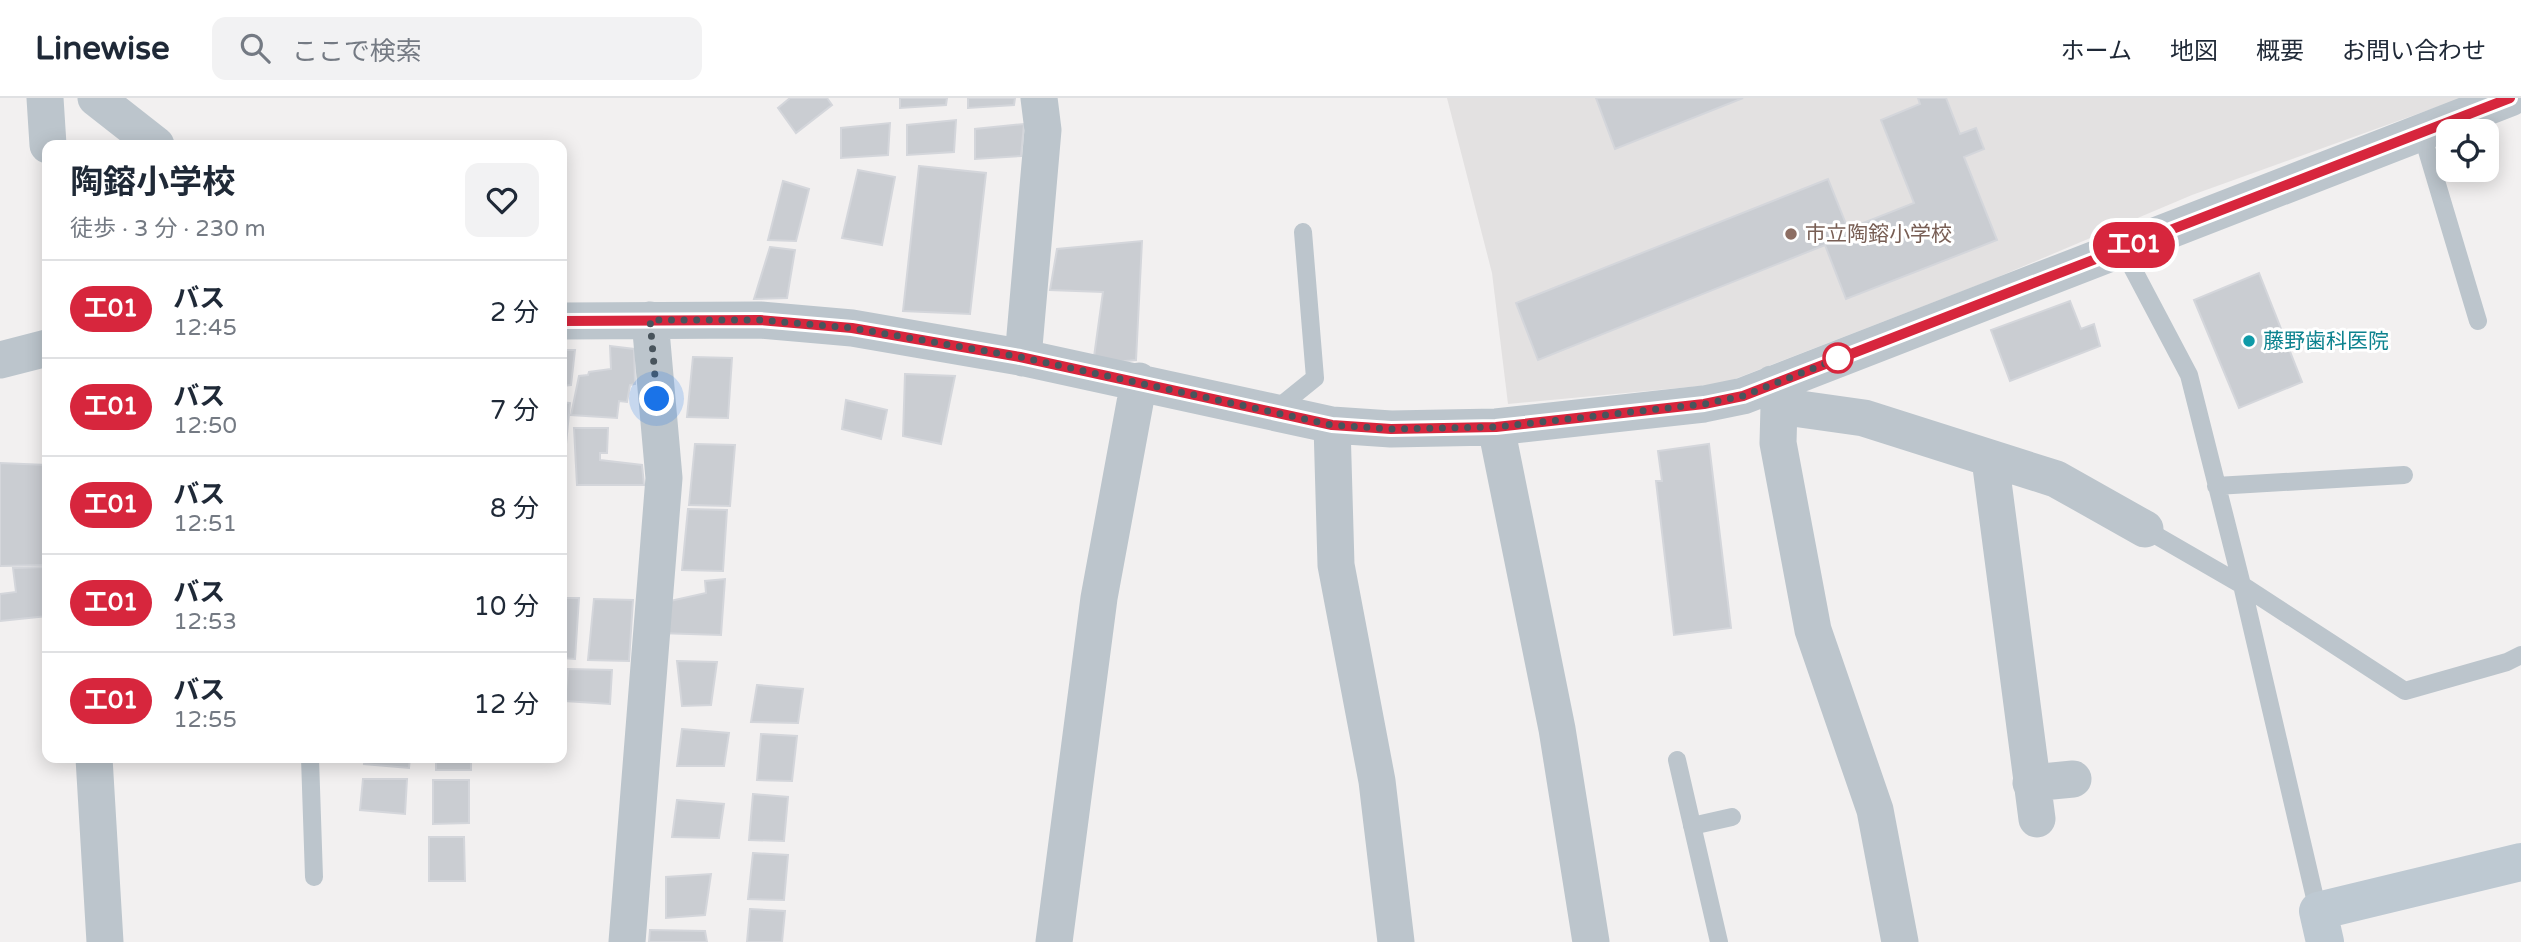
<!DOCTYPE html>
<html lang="ja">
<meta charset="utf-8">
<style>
body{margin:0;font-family:"Varela Round","Noto Sans JP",sans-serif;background:#f2f2f3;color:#1f2937;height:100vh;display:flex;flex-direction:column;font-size:26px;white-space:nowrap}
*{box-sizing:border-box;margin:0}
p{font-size:23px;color:#747a83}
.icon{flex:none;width:38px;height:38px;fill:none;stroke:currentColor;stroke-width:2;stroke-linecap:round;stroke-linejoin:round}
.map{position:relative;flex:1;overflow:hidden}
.panel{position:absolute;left:42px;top:42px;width:525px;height:623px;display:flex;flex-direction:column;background:#fff;border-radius:14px;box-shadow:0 4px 18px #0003}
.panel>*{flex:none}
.badge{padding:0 14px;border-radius:23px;font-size:24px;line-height:46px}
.tools{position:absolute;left:2436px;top:21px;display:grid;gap:14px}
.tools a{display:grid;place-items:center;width:63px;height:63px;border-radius:14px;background:#fff;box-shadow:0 4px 18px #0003;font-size:35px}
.you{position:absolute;width:35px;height:35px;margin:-18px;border:5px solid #fff;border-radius:50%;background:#1a73e8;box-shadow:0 0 0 10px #1a73e833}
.map>.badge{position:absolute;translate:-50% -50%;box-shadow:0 0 0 4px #fff}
.round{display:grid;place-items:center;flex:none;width:74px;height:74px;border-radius:14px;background:#f2f2f3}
.summary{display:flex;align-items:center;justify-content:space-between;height:119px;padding:0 28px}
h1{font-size:33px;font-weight:700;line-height:52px}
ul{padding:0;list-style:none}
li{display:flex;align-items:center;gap:21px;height:98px;padding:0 28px;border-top:2px solid #e0e1e3}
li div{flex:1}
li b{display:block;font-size:26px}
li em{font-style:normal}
li .badge{min-width:77px;font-weight:700;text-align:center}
header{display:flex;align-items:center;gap:42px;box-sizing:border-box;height:98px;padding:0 35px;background:#fff;border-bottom:2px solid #e0e1e3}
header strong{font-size:33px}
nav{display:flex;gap:38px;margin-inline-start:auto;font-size:24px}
.search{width:490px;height:63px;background:#f2f2f3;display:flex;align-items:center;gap:18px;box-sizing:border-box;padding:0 24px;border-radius:14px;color:#747a83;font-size:26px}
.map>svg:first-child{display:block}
</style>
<header>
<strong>Linewise</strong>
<div class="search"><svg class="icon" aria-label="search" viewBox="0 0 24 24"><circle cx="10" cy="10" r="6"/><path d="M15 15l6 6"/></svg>ここで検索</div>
<nav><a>ホーム</a><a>地図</a><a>概要</a><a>お問い合わせ</a></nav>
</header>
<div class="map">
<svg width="2521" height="844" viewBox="0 0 2521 844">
<rect width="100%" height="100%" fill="#f2f0f0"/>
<path fill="#e3e1e1" d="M1447,0H2462L2192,97L1991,182L1722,286L1508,306L1492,175Z"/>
<path fill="#cacdd2" stroke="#d4d6db" stroke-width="2" d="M790,0H827L832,7L796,35L778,10Z
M900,0H947L946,7L900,10Z
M968,0H1015L1014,7L968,10Z
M1596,0H1743L1615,51Z
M1918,0H1946L1960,36L1976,30L1984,51L1964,59L1997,142L1846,201L1825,147L1538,262L1516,205L1828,81L1848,131L1914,105L1881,22L1920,6Z
M956,22L954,54L907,57V27Z
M890,25L888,57L841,60V30Z
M1024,26L1021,58L975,61V31Z
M919,68L986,75L970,216L903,213Z
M858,72L895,79L882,147L842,140Z
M783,83L809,91L796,143L768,142Z
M1142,143L1136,262L1093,266L1103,194L1050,192L1057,151Z
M770,149L795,152L787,200L754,201Z
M2259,175L2302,284L2239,310L2194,202Z
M2070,203L2081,231L2094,226L2100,248L2010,283L1991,232Z
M610,248L634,251L635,286L630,287L627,304L619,303L617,320L571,317L579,278L588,277L589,274L611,271Z
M562,252H575L571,287L562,288Z
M693,259L732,260L728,320L687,319Z
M905,276L955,278L941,346L903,338Z
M846,302L887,312L881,341L842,331Z
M562,304L570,305L563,377H562Z
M574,330H608L607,355H600V362L642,367L644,387H577Z
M695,346L735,347L730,408L689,407Z
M1709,346L1731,530L1674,537L1656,383H1662L1658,353Z
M0,365L47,367V467L0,468Z
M688,411L727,412L723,473L682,472Z
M47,469V518L0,523V496L16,494L13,470Z
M725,481L721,537L658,535L661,505L706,495L705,483Z
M562,500H579L575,561L562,560Z
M594,501L633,502L629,563L588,562Z
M677,563L717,564L711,607L682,608Z
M568,571L612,572L610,606L565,603Z
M757,587L803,591L798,625L751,624Z
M682,631L729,635L724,668H677Z
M761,636L797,638L792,683L757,682Z
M365,660H410L409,670L364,666Z
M436,660H471V672H436Z
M363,681H407L405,716L360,712Z
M433,682H469V725L433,726Z
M753,696L788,699L784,743L749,742Z
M677,702L724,706L719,740L672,739Z
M429,739H464L465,783H429Z
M753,755L788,757L784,802L748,801Z
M711,776L705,817L666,820V779Z
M750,811L785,813L782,844H747Z
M650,832L705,833L707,844H649Z"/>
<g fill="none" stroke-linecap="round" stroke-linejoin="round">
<path stroke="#bcc5cc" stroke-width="18" d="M2422,36L2478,223
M2123,152L2189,277L2242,487L2318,813
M1273,314L1315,280L1303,134
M2216,388L2404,377
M2145,431L2242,487L2405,593L2507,564L2521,557
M310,660L314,779
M1677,662L1719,844
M1692,728L1732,719"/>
<path stroke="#bcc5cc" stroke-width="37" d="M45,0L48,47
M96,0L156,47
M562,223L760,222L852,230L1020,259L1332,327L1391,331L1496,329L1704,306L1743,298L2510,0
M1023,260L1043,32L1039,0
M0,262L47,250
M1772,286L1779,308L1864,320L2056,381L2145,431
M1779,308L1778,345L1813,532L1875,712L1900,844
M1332,327L1336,467L1377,683L1396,844
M1496,329L1557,631L1591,844
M1990,361L2037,721
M94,660L105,844
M2031,685L2073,681
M627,844L664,380L650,222
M1054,844L1099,500L1139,283"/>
<path stroke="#bec9d2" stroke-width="38" d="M2325,844L2318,813L2521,764"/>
</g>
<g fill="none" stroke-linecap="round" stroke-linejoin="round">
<g stroke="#fff" stroke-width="16">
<path id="line" d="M562,223L760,222L852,230L1020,259L1332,327L1391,331L1496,329L1704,306L1743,298L2510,0"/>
</g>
<use href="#line" stroke="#d7263d" stroke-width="10"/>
<path stroke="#48545c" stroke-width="7" stroke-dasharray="0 12.6" d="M657,301L650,222H760L852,230L1020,259L1332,327L1391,331L1496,329L1704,306L1743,298L1847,257L1838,260"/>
</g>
<circle fill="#8d6e63" stroke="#fff" stroke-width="2.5" cx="1791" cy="136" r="7"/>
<circle fill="#0f9aa8" stroke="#fff" stroke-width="2.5" cx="2249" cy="243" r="7"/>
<circle fill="#fff" stroke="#d7263d" stroke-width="3.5" cx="1838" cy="260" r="14"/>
<g text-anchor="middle" stroke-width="6" stroke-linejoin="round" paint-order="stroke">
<g font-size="21" fill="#785e54" stroke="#fff" text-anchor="start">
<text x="1805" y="143">市立陶鎔小学校</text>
</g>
<g font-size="21" fill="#0d838f" stroke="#fff" text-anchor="start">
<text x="2263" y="250">藤野歯科医院</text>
</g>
</g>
</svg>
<div class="tools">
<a><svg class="icon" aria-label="locate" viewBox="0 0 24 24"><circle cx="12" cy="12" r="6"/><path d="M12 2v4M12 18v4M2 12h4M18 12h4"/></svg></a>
</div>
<div class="you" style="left:657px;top:301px"></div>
<b class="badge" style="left:2134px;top:147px;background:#d7263d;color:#fff">工01</b>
<section class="panel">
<div class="summary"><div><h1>陶鎔小学校</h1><p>徒歩 · 3 分 · 230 m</p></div><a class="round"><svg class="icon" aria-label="heart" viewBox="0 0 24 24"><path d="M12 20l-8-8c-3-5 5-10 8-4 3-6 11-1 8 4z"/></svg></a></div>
<ul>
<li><span class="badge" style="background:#d7263d;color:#fff">工01</span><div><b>バス</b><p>12:45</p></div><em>2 分</em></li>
<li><span class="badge" style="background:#d7263d;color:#fff">工01</span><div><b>バス</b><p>12:50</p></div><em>7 分</em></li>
<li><span class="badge" style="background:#d7263d;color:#fff">工01</span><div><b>バス</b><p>12:51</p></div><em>8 分</em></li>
<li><span class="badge" style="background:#d7263d;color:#fff">工01</span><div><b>バス</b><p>12:53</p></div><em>10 分</em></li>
<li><span class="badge" style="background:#d7263d;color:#fff">工01</span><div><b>バス</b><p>12:55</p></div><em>12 分</em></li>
</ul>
</section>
</div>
